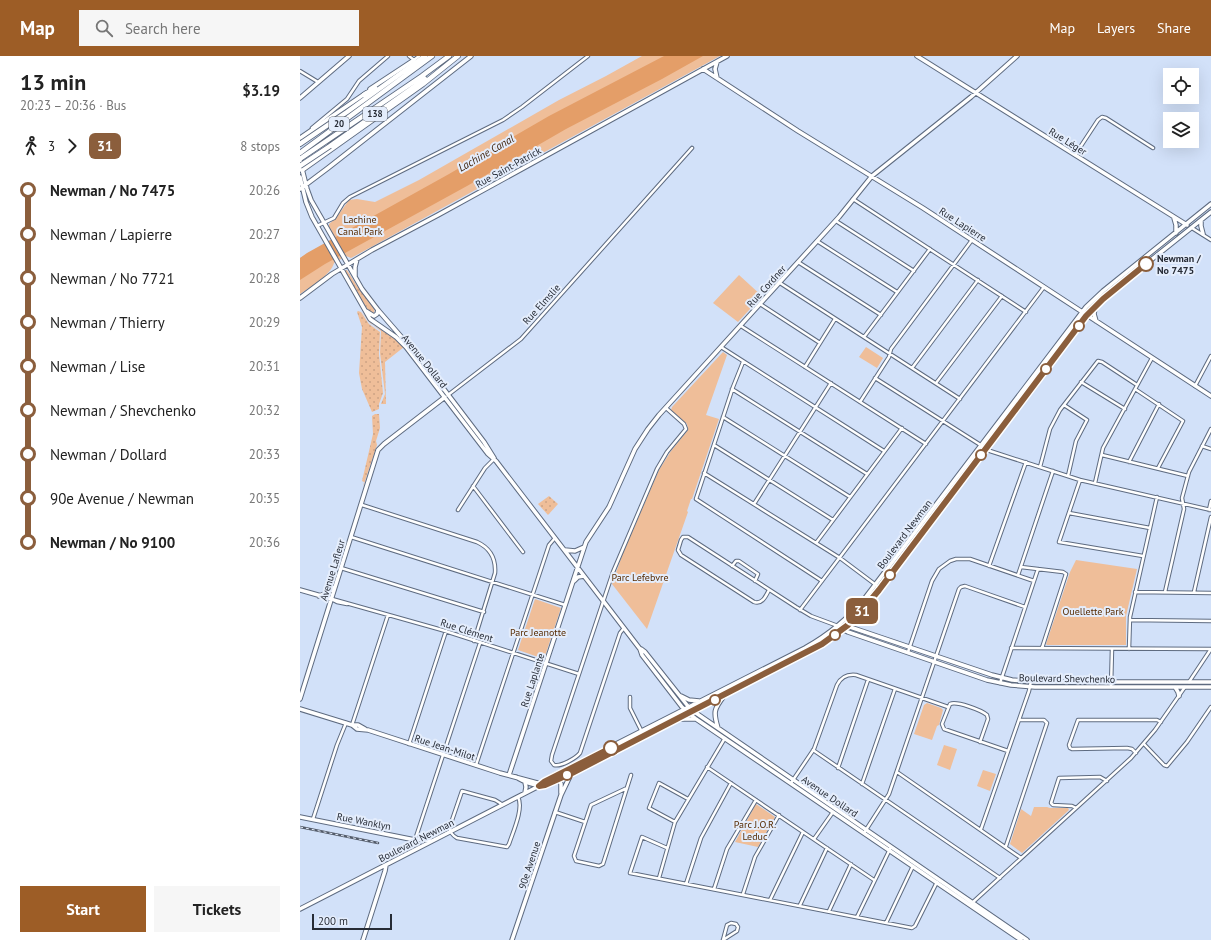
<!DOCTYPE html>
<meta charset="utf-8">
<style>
body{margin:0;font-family:"PT Sans",sans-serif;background:#f6f6f6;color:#222;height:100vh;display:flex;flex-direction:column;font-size:15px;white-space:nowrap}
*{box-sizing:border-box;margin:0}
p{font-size:13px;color:#767676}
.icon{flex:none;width:22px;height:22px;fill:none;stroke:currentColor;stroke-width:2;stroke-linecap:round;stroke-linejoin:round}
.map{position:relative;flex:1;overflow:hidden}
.side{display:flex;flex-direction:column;background:#fff;width:300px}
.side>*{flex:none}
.badge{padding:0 8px;border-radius:6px;font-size:14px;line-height:26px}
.fabs{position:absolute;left:863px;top:12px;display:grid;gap:8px}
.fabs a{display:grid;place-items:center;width:36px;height:36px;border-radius:0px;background:#fff;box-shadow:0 4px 16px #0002;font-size:20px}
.scale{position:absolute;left:12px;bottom:10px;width:80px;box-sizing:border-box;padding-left:4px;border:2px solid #272c36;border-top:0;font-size:11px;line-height:14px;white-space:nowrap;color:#272c36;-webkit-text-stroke:3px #e4edfc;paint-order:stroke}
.map>.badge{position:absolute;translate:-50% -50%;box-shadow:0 0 0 2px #fff}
.legs{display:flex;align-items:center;gap:6px;height:44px;padding:0 20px;font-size:13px}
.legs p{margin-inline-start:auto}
.summary{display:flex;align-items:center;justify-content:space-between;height:68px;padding:0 20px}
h1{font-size:22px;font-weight:700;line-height:30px}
.action{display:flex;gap:8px;margin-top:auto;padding:8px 20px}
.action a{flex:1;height:46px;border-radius:0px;background:#9d5d26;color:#fff;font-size:16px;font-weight:700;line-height:46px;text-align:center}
.action a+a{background:#f6f6f6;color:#222}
ul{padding:0 20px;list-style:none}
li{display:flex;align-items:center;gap:14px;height:44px;font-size:15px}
li i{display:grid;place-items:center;width:6px;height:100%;margin:0 5px;background:currentColor}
li i::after{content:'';width:10px;height:10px;margin:-5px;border:3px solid;border-radius:50%;background:#fff}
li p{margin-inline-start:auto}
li:first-child i{background:linear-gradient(#0000 50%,currentColor 0)}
li:last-child i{background:linear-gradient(currentColor 50%,#0000 0)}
header{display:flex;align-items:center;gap:24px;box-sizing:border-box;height:56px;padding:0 20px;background:#9d5d26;color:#fff}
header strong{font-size:19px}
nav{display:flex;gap:22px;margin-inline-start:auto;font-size:14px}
.search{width:280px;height:36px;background:#f6f6f6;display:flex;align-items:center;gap:10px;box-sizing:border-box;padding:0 14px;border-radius:0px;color:#767676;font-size:15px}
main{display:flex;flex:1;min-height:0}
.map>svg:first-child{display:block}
</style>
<header>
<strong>Map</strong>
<div class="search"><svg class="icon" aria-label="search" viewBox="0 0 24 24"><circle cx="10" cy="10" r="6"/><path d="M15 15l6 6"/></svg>Search here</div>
<nav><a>Map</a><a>Layers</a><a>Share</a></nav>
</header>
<main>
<section class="side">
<div class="summary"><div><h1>13 min</h1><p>20:23 – 20:36 · Bus</p></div><b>$3.19</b></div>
<div class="legs"><svg class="icon" aria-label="walk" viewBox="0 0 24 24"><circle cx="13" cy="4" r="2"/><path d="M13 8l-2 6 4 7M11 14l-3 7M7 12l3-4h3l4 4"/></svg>3<svg class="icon" aria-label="forward" viewBox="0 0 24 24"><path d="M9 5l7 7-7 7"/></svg><b class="badge" style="background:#8b5e3c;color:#fff">31</b><p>8 stops</p></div>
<ul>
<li><i style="color:#8b5e3c"></i><b>Newman / No 7475</b><p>20:26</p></li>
<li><i style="color:#8b5e3c"></i><span>Newman / Lapierre</span><p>20:27</p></li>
<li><i style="color:#8b5e3c"></i><span>Newman / No 7721</span><p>20:28</p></li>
<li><i style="color:#8b5e3c"></i><span>Newman / Thierry</span><p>20:29</p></li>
<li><i style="color:#8b5e3c"></i><span>Newman / Lise</span><p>20:31</p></li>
<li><i style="color:#8b5e3c"></i><span>Newman / Shevchenko</span><p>20:32</p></li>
<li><i style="color:#8b5e3c"></i><span>Newman / Dollard</span><p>20:33</p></li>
<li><i style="color:#8b5e3c"></i><span>90e Avenue / Newman</span><p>20:35</p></li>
<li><i style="color:#8b5e3c"></i><b>Newman / No 9100</b><p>20:36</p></li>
</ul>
<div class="action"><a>Start</a><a>Tickets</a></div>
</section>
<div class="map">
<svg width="911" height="884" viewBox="0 0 911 884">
<defs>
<pattern id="grass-dots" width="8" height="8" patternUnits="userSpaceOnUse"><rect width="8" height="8" fill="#efbe99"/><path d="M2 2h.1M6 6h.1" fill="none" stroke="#cda384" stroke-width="1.8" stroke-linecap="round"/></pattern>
</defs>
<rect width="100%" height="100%" fill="#d2e1f9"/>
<path fill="url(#grass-dots)" d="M47,214L57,230L75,252L74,257L69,256L44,215Z
M58,255L61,256L69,268L80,276L79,298L83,337L79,348V353L72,356L62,333L59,317L62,271L57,256Z
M61,255L73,269L96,283L104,291L85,306L86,348H81V354V348L85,338L80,297L81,275L70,267Z
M75,358H79L80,372L76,385L77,389L63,431L64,426L62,425L73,378L72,360Z
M249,440L258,448L248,459L238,448Z"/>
<path fill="#efbe99" d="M342,0H420L53,201L51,202L46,200L34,207C31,219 10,231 0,238V202L35,182L29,172V168L36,162L49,144L57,143L75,146L119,124L259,44L306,20Z
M439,219L462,240L438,266L413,247Z
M566,291L583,302L577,312L559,301Z
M423,296L427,299L406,359L419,363L392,443H391L387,455L388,456L347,573L312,528L323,497L359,414L371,395L388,374L387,368L371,354L372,351Z
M776,504L837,513L826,560V589H747L746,588L770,516Z
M235,543L261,552L244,603L218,594Z
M627,647L641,652L643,654L639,669L637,670L632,684L614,678L624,649Z
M644,689L657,693L650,714L637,709Z
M683,714L696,718L690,735L677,730Z
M456,748L475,761L458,791L435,786Z
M734,751H747L750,752H768L769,754L722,797L710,788L721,753L731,760Z"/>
<path fill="#e49e68" d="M364,0H403L362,23L266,73L167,130L25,208L0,224V202L7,197L149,118L249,60Z"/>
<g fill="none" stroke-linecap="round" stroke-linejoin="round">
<g stroke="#5e6b80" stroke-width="4.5">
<path id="street" d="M109,0L114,4L119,0
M0,15L18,26
M12,72L47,43L59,25L88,0
M775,99L798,64L802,61L806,62L853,92
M553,143L726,256
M536,165L614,215
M17,170L34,162L43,147L50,141L203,64L222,51L288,0
M892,172L911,184
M517,185L597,236
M498,206L581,259
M480,227L660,343
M460,248L520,287
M441,270L626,388
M564,281L630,193
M421,291L584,395
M443,306L433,331L396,443L522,525
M505,311L535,263
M612,312L678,224
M575,322L690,395L780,424L911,454
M781,326L825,353
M636,327L702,240
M895,330L911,300
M432,333L567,418
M835,333L883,365L858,412
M148,339L221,283L392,92
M560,346L589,301L591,293L672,184
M764,349L787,364L776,385L768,420
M423,361L550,441
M414,389L533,464
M902,390L911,393
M802,399L888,420
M829,406L859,348
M740,411L750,373L760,354L798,305L802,306L837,329
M404,417L540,502L580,532
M780,424L759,486L843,500
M795,427L803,392L852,302
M173,430L223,496
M454,448L531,327
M62,449L177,486C190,492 196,503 195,517L174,585
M158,454L185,412L194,403
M909,454L911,445
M769,457L850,472
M51,481L265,549
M516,487L602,372
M432,510L436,505H439L458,518L455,525
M689,510L726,406
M721,511L763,516L766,518L742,592
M41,512L184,556
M718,519L753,415
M469,534C466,540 462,549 454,546L381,499L378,494L381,484L383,481H388L496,551L511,560L538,570
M835,536L911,537
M865,536L884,453L882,442L889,416L911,373
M894,536L911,461
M32,543L142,574L279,618
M33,544L37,546L47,548
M500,554L744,231
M830,564L911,565
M324,572L320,577L280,697C276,702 261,711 254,709L251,705L252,699L313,516L357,413L367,396L386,373L384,368L366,352
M711,592L911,593
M829,593L830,561L857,441
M608,596L632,525L639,513L650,505L656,503H670L734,525
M889,626L911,593
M700,627L738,513
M811,631L812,593
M330,641V652L344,680
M52,669L88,559
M680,686L688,663L687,659C681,654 657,645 650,648L642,668L644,673L708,695
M109,688L146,575
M844,688L864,709L867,710L887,686L911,651
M513,694L700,822
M836,697L832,693L827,692L772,693L770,692L769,689L778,664H857L861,666
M176,709L249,489L255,482
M407,711L574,824
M538,712L568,624
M597,716L721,802
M491,727L514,693L537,629C541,621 547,618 556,619L648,651
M562,728L595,633
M327,732L291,749L274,800L276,805L299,810L303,808L331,719
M202,749L200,747L195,744L162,735L150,770C149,776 152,779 157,782L207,791L209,788C213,776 224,752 218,741
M776,752L772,750L753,749L751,747L759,722L800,721L807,725
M255,756L285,766
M13,763L37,689L46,667
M375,766L349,752L359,727L388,743
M681,773L729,635L731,625
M564,777L589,738L659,533L661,531L665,530L725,551
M514,783L533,756
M115,784L180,587
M706,790L747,667L744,664H719
M367,792L342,781L330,817L612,872L615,870L637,826
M359,822L375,766L425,682
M386,828L401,782L431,727
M414,833L427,793L456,744
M443,838L455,801L479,759
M470,844L503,776
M672,847L831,702L855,674L885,631
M500,849L527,792
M529,855L551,808
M557,861L591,791
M586,867L613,810
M423,884L427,869L431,867L436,868L438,871L437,875L423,884"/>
</g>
<g stroke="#5e6b80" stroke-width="5.5">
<path id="secondary" d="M617,0L887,169
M417,6L415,13L417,22
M403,13L498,75L623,152L911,340
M70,33L114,4
M0,42L49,0
M0,82L66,37
M0,105L7,133L11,144L62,233L78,254L124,307L184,386L194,402
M0,121L6,146L12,161L70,263L96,281L106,291L188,398L196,405L340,593L342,599L382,651L396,663L721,884
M0,133L28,112L171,0
M874,162L876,169V177
M901,164V170L903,178
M55,220V211L57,203
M0,242L32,218L72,194L138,159L427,0
M795,252L794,258L796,265
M66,255L74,260L77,258L78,254
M265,494L275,495L284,491
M274,525L278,521L284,520
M0,534L32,543
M19,540L27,537L35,531
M545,571H550L692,619L712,624L736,626H911
M542,573L548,576L687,624L711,629L735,631H911
M341,593L345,596L387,649L393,655L727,884
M875,631L878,636L879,640
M381,640L389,644L399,645
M0,643L78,394L84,388L145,341
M0,653L52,669H58L65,673
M380,663H396
M52,669L57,673L68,674L200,717L241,728
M418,672C413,656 414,653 424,640
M209,719L286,486L309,451L335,393L348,373L359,359L539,161L572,120L671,41L717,0
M216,721C246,738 245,724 272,717L512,594C539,579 559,560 578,535L789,257L806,240L911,156
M258,721L261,728V737
M225,726L226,731L225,737
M0,761L115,784L119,783L131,785
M0,853L239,730L244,725L255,719L505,592C528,579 548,563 565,542L786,251L803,235L911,148
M63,884L85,815L86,809
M212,884L261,739L271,718"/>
</g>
<g stroke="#5e6b80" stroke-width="6">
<path id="highway" d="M64,39L75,32
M0,88L47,56L125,0
M30,90L125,23
M0,97L132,0
M0,103L122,20L149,0
M2,114L123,28L158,0"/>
</g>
<use href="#street" stroke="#fff" stroke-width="2.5"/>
<use href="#secondary" stroke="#fff" stroke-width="3.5"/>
<use href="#highway" stroke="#fff" stroke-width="4.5"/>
<g stroke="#535b69" stroke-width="2.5">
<path id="rail" d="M0,771L78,787"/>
</g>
<use href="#rail" stroke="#e4edfc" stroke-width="1" stroke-dasharray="3" stroke-linecap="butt"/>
<g stroke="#5e6b80" stroke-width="6" stroke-linecap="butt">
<path id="highway-bridge" d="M0,110L30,90"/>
</g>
<use href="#highway-bridge" stroke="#fff" stroke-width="4.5"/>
</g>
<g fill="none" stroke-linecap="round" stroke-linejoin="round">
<g stroke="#fff" stroke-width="9">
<path id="line-1" d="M311,692L244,726L239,730L245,729L272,717L522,588L548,569L559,558L579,534L786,260L803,243L846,208"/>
</g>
<use href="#line-1" stroke="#8b5e3c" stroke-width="6"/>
</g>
<g fill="#fff" stroke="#8b5e3c" stroke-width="2">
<circle cx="846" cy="208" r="7"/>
<circle cx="779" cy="270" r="5"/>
<circle cx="746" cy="313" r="5"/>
<circle cx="681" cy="399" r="5"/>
<circle cx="590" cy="519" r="5"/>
<circle cx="535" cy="579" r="5"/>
<circle cx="415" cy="644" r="5"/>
<circle cx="311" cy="692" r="7"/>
<circle cx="267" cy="719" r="5"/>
</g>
<g text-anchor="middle" stroke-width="4" stroke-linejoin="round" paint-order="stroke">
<g fill="#e4edfc" stroke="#606671" stroke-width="1">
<rect x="63" y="51" width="24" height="14" rx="3"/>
<rect x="29" y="61" width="20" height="14" rx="3"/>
</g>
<g font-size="9" font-weight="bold" fill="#272c36">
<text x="75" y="61">138</text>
<text x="39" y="71">20</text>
</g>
<g font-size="10" fill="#272c36" stroke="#e4edfc">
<text transform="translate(768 85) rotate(32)" y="4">Rue Léger</text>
<text transform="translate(208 111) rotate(-29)" y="4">Rue Saint-Patrick</text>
<text transform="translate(663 168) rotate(33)" y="4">Rue Lapierre</text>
<text transform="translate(466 230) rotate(-48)" y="4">Rue Cordner</text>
<text transform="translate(241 248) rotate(-48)" y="4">Rue Elmslie</text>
<text transform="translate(125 305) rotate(51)" y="4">Avenue Dollard</text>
<text transform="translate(604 478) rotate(-53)" y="4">Boulevard Newman</text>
<text transform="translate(32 514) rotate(-73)" y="4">Avenue Lafleur</text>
<text transform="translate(167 574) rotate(18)" y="4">Rue Clément</text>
<text transform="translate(767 622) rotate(1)" y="4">Boulevard Shevchenko</text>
<text transform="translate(232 624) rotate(-72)" y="4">Rue Laplante</text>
<text transform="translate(145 691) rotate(18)" y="4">Rue Jean-Milot</text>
<text transform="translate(530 740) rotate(34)" y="4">Avenue Dollard</text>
<text transform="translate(64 765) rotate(11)" y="4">Rue Wanklyn</text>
<text transform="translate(116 784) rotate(-27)" y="4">Boulevard Newman</text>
<text transform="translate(229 809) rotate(-72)" y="4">90e Avenue</text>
</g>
<g font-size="10" fill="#572b00" stroke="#e4edfc">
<text x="60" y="167">Lachine<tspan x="60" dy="12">Canal Park</tspan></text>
<text x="340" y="525">Parc Lefebvre</text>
<text x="793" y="559">Ouellette Park</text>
<text x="238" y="580">Parc Jeanotte</text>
<text x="455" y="772">Parc J.O.R.<tspan x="455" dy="12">Leduc</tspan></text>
</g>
<g font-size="10" font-weight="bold" fill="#272c36" stroke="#e4edfc" text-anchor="start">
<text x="857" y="206">Newman /<tspan x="857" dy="12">No 7475</tspan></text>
</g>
<g font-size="11" font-style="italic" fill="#43260f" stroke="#e4edfc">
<text transform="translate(186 97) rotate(-30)" y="4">Lachine Canal</text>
</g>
</g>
</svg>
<div class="fabs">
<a><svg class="icon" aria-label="locate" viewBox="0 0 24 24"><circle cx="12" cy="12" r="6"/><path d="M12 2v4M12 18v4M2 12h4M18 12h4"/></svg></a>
<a><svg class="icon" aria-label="layers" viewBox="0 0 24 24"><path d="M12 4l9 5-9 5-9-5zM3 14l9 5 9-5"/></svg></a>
</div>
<div class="scale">200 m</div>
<b class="badge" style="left:562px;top:555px;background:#8b5e3c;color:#fff">31</b>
</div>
</main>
